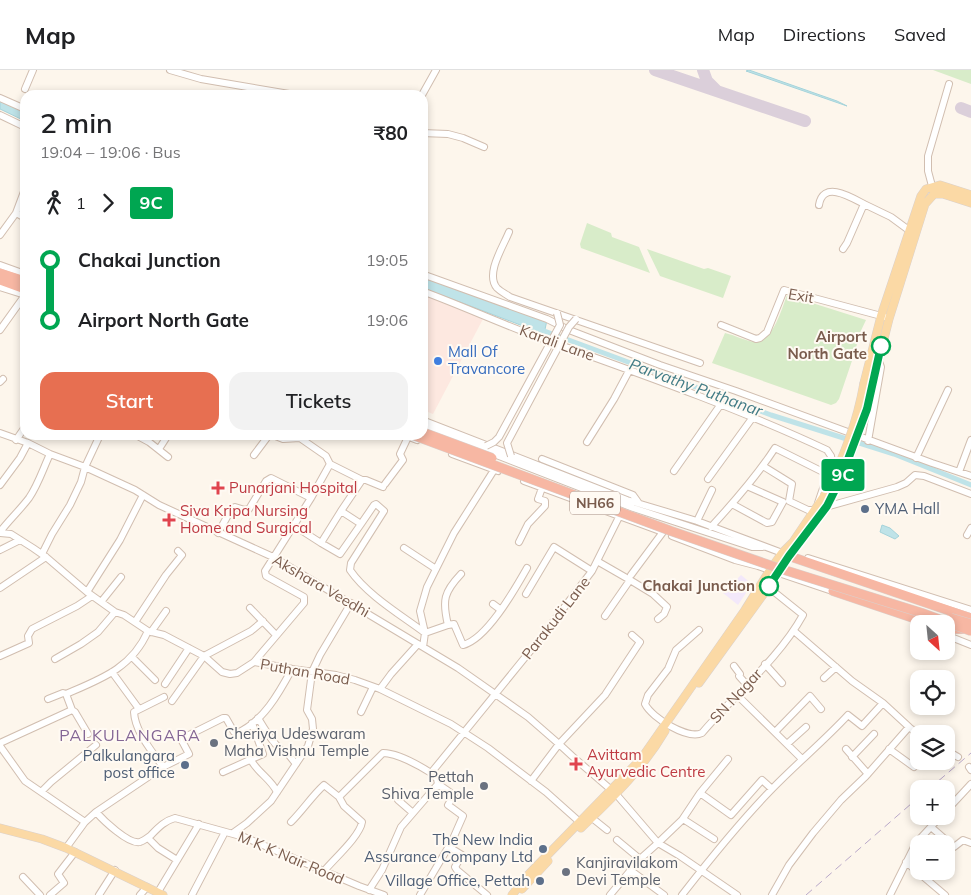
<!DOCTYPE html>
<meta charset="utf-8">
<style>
body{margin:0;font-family:Mulish,sans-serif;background:#f2f2f2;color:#202124;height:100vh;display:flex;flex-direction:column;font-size:19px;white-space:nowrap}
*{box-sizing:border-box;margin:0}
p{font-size:16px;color:#757577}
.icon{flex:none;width:28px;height:28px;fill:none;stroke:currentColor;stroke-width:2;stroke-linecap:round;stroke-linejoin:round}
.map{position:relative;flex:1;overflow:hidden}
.drawer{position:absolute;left:20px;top:20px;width:408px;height:350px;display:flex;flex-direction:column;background:#fff;border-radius:15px;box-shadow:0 2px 8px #0003}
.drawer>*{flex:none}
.badge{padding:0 10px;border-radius:4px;font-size:18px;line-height:32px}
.needle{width:32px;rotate:153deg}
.buttons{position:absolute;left:910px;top:545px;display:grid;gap:10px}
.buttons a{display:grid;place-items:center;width:45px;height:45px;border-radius:10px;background:#fff;box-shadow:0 2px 8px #0003;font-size:25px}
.map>.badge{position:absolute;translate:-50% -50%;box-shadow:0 0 0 2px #fff}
.legs{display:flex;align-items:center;gap:8px;height:55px;padding:0 20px;font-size:16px}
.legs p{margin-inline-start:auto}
.headline{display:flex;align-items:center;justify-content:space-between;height:85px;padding:0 20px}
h1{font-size:28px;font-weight:600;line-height:38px}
.button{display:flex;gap:10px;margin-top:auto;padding:10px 20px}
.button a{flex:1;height:58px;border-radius:15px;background:#e76f51;color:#fff;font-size:20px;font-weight:600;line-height:58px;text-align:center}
.button a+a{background:#f2f2f2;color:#202124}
ul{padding:0 20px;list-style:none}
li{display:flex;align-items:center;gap:18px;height:60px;font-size:19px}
li i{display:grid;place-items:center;width:8px;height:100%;margin:0 6px;background:currentColor}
li i::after{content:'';width:12px;height:12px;margin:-6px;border:4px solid;border-radius:50%;background:#fff}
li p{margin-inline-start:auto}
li:first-child i{background:linear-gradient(#0000 50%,currentColor 0)}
li:last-child i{background:linear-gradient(currentColor 50%,#0000 0)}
header{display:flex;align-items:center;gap:30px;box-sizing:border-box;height:70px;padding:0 25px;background:#fff;border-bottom:1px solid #e0e0e0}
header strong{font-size:24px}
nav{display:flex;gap:28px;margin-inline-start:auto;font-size:18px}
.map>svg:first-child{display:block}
</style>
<header>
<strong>Map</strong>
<nav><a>Map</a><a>Directions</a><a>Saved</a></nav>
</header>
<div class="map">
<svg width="971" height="825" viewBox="0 0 971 825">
<rect width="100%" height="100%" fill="#fdf6ec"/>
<path fill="#fde8e0" d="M423,222L484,247L433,344L423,340Z"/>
<path fill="#f3e8fa" d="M741,505L752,514L738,535L723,523Z"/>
<path fill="#d8ecc9" d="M933,0H971V14Z
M587,153L611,163L612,167L639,177L650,203L581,178L580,174Z
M647,179L704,199L708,198L731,206L723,228L660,206Z
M787,225L866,250L858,267L856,279L839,329L836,333L831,335L712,293L725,263C734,265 746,271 755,272C773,272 782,238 787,225Z"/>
<path fill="#bfe3e8" stroke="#a5d3da" d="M749,0L837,31L847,36L746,1Z
M0,27L25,38V51L0,39Z
M422,206L547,250L544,264L423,218Z
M882,455L890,458L899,466L895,469L880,462Z"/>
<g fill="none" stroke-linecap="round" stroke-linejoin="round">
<path stroke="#bfe3e8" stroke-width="5" d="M539,259L771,345L894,384L971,415"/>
<path stroke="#dbcfda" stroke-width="12" d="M655,0L805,51
M703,0L707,11L716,20
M961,38L971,42"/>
<g stroke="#d1beb0" stroke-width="8">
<path id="minor" d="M170,0L201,9L295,25
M25,19L33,0
M422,25L436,0
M0,28L25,39
M0,45L25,57
M422,63L448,64L463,68L484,77
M932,116L928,101V86L949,14
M819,135C823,110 851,127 864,134
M16,143L25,148
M509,162C503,177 485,204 497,218C501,222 506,224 510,227L700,293
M0,165L16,143L25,119
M843,179L847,173L864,134L891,147L910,161
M0,195L25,204
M422,204L547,249L569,260L660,295L736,321L932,393L971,406
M0,217L25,225
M422,221C460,235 495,251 532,265C632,301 731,335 827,380L831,386L832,392L818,433
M721,255L756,269L760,268L767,262L784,220L885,247
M0,260L25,225
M0,312L3,309
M422,350L627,430L697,451L785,484
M422,356L633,438L752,477H762
M0,363L28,373L50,384L85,397L135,420L159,435L273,487L458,598L528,647L559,674L572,686L616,724L658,773L640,789L610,825
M136,365L149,372L168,387
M404,365L417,370
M16,370L25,357
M868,371L881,297L878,289
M587,372L614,329L630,299
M159,379L168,365
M452,384L498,401
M254,385L269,365
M916,388L948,320
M542,389L633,425L638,432
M330,394L362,410H366L383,417
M763,396L792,414L789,431L808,440H815L897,417L906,413L915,405L924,406L971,424
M674,401L721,334
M959,402L971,370
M708,409L753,347
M524,411L660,461
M385,414L403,390L400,384L408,367
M0,415L20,388L28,373
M732,434L767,453L772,452L783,432L747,416
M341,441L362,410
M697,451L712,420
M361,454L374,435L376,434L384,441L351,493L350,500C367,525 401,545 425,563L448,555L454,554L463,575C487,569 515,519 527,498
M293,455L321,473L341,441L361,454L340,484L321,473
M711,457C734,432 757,406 775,378L827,404
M0,462C9,450 20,440 29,428C38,415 43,399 50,384
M0,463L11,464L33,478L46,487L87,522L115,542L124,545L148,561L164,565L204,586L222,602L230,604L237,603L254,592L292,599L336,605L355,610L380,619L451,654L488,678L546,722L583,755
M218,463L232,438L235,437L245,440L249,439L266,411L271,408L311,428
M967,465L971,458
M672,466L735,490L758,496L835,522
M519,472L528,454L545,436V431L538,429L542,418
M404,478L436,499
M0,480L20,470
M42,484L52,464L70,435L81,412L85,397L100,365
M808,488L971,540
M597,491L630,510
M592,501L619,447
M631,505L663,462
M0,518L46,487
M87,522L120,470L143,425
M101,532L121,507
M493,534L501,540
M250,538L276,565
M605,546L630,510L653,524L667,537L664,544L658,549
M135,552L166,505L182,485L178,481
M448,555C442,530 444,522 461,504
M699,560L676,580L668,599L648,625L645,634C652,648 688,670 702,663C735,624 778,590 803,545L768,517
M151,562L166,541
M946,565L971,575
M423,577L425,563L420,541L427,517L454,463L494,400
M0,586L29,573L28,566L32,559L77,536L92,526
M132,587L155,610
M55,589L81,574L98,562L115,542
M254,592L304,533V527L266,506L265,501L311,428L330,394L326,386L300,368L283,369L273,365
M765,594L782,613
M734,596L740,604L739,606L747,615
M112,602L139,639
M824,608L836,597
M165,614L189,578
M380,619L391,604L418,574
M737,625L802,689
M48,629L63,623L66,624
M172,631L204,586L251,561L263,551
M72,640L75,642L88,664
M361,642L373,617
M258,648C264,658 277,681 288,684L296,694
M909,657L919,665
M775,662L810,626L821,639
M0,673L72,640L66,624C101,609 132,598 148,561
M787,674L806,657
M0,676L25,711L85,752
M846,679L868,704
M889,679L914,697
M946,680L958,687
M852,687L874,664
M728,689L700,723L682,750L658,773L680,786L737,825
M251,690C258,703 271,709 277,722
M163,697C152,681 135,662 134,642L164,627
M969,697L971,700
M223,702L263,684L252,653
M531,711L559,674L605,625L640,572L632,565
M41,722L51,712L96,675
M700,723L731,745L762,710L772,719
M398,730L413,743
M946,741L971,714
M96,742C103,750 129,775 140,772C143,771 147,768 150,766C158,758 164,751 175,748L244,767L359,816L384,825
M592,748L607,760
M683,749L714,769
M291,752C303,740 312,726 324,715L339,727
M931,757L954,777L963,770L971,773
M233,763L247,753L271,731L308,676L313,659L312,649L307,640L312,602L320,585L351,533
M148,768L158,778L177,790
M617,770L640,789
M449,777L462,785L455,797L457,800L487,825
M66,778L85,752L96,742L163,697L189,684L181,669L223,648H226L234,662L237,663C263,652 279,623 292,599
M906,792L945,825
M325,800C334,789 360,766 362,752L344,736L339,727L383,683C397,683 420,696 431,703
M630,800L664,825
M23,807L40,825
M369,820L382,800L401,757L438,714L437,709L431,703L540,569L592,501L554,477L526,524
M158,822L199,754
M50,825L64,813L58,804L75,782
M99,825L115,800
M140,825L147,817
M192,825L225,762
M420,825L452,771L463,746L448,735L454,725L438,714
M682,825C710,789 739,753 771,720C796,694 824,671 848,645L862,656L883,633
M772,825L789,795L813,763L841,730L866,706L909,657L883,633L852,611L794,561
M890,825L916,773L941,746"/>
</g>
<g stroke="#dad1cd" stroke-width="9">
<path id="major" d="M873,312L889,249L925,134L934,124H943L971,133
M864,313L881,246L921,126L926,119L940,115L971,125
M699,613L778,504L789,486L827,436L831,428
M0,758L42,769L66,778L163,825
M581,758C613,727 642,700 665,661
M522,819L548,791
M512,825L527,806L641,689L745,540L770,500L782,483L793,472L824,426"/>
</g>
<g stroke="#dad1cd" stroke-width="10">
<path id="highway" d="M0,203L25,211
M0,210L25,219
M789,486L971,548
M833,521L931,554
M946,559H964"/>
</g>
<use href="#minor" stroke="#fff" stroke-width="6"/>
<use href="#major" stroke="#fbd9a5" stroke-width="8"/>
<use href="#highway" stroke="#f7b7a3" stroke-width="9"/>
<path stroke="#b9a8c9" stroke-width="1" stroke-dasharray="8 5" stroke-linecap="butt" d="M929,719L971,683
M806,825L919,727"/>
<g stroke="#d1beb0" stroke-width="8" stroke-linecap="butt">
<path id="minor-bridge" d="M486,376L494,372L499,367L560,255L557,243
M511,386L507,373L569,257L576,249"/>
</g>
<g stroke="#dad1cd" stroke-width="9" stroke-linecap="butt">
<path id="major-bridge" d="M824,426C843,390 857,353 864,313
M831,428C850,391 864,353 873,312"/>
</g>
<g stroke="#dad1cd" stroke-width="10" stroke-linecap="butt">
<path id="highway-bridge" d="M422,362L492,388
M413,365L671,461L778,498L922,543L971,561
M951,548L971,554"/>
</g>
<use href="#minor-bridge" stroke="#fff" stroke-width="6"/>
<use href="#major-bridge" stroke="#fbd9a5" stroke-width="8"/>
<use href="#highway-bridge" stroke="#f7b7a3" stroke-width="9"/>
</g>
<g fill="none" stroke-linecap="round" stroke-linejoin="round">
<g stroke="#fff" stroke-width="11">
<path id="line-1" d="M769,516L789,486L827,436L841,408L867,339L881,276"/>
</g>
<use href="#line-1" stroke="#00a651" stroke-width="8"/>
</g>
<g fill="#fff" stroke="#00a651" stroke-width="2.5">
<circle cx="881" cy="276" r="9"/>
<circle cx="769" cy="516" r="9"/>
</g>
<circle fill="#3f7fe0" stroke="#fffaf3" stroke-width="2" cx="438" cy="291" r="5"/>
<g fill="#e0444e" stroke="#fffaf3" stroke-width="2">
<path d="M215.5 410.5h5v5h5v5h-5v5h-5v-5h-5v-5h5z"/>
<path d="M166.5 442.5h5v5h5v5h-5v5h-5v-5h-5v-5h5z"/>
<path d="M573.5 686.5h5v5h5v5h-5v5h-5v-5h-5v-5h5z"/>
</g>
<g fill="#5c6f8a" stroke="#fffaf3" stroke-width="2">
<circle cx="865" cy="439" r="5"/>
<circle cx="185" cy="695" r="5"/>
<circle cx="543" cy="779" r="5"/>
<circle cx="540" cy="811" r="5"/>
</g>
<g fill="#6b7280" stroke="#fffaf3" stroke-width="2">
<circle cx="214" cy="673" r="5"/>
<circle cx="484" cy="716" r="5"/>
<circle cx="566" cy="802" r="5"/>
</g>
<g text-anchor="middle" stroke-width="4" stroke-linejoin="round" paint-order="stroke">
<rect fill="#fffaf3" stroke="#a28b7f" stroke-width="1" x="570" y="421.5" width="50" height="23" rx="4"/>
<g font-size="14" font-weight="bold" fill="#7a5c4d">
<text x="595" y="438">NH66</text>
</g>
<g font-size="15" fill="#7a5c4d" stroke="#fffaf3">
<text transform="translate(801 226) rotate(10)" y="5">Exit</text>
<text transform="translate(557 273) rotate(20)" y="5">Karali Lane</text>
<text transform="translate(321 516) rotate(30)" y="5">Akshara Veedhi</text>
<text transform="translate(556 548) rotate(-52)" y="5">Parakudi Lane</text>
<text transform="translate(305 602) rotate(10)" y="5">Puthan Road</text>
<text transform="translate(736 626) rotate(-47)" y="5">SN Nagar</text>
<text transform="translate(291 788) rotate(23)" y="5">M K K Nair Road</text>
</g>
<g font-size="15" font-weight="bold" fill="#7a5c4d" stroke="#fffaf3" text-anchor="end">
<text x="867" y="272">Airport<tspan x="867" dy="17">North Gate</tspan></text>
<text x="755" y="521">Chakai Junction</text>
</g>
<g font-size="15" fill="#366cbe" stroke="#fffaf3" text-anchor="start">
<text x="448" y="287">Mall Of<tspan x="448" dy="17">Travancore</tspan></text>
</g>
<g font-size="15" fill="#be3a42" stroke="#fffaf3" text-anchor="start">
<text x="229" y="423">Punarjani Hospital</text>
<text x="180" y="446">Siva Kripa Nursing<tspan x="180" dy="17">Home and Surgical</tspan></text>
<text x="587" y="690">Avittam<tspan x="587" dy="17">Ayurvedic Centre</tspan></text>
</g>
<g font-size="15" fill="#4e5e75" stroke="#fffaf3" text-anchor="end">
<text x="875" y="444" text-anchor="start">YMA Hall</text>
<text x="175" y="691">Palkulangara<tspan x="175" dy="17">post office</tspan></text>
<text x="533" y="775">The New India<tspan x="533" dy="17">Assurance Company Ltd</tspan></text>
<text x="530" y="816">Village Office, Pettah</text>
</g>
<g font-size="15" fill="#5b616d" stroke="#fffaf3" text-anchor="start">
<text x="224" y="669">Cheriya Udeswaram<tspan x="224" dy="17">Maha Vishnu Temple</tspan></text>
<text x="474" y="712" text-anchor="end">Pettah<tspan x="474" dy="17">Shiva Temple</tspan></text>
<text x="576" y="798">Kanjiravilakom<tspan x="576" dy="17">Devi Temple</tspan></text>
</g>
<g font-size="16" font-style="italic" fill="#437c86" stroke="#fffaf3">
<text transform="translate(696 317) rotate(20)" y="6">Parvathy Puthanar</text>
</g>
<g font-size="16" letter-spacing="1" fill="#846695" stroke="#fffaf3">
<text x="130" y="671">PALKULANGARA</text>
</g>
</g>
</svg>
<div class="buttons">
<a><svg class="needle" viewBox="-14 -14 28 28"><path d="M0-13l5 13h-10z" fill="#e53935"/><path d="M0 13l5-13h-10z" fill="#757577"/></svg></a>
<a><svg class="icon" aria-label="locate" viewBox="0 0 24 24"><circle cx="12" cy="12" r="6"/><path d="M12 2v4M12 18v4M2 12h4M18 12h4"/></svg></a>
<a><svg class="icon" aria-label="layers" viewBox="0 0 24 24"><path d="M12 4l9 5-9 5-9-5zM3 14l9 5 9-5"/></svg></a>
<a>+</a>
<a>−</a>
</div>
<b class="badge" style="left:843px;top:405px;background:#00a651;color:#fff">9C</b>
<section class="drawer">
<div class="headline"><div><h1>2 min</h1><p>19:04 – 19:06 · Bus</p></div><b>₹80</b></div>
<div class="legs"><svg class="icon" aria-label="walk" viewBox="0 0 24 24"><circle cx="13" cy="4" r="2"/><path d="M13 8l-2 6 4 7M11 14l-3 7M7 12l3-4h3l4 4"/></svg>1<svg class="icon" aria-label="forward" viewBox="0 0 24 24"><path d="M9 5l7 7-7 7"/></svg><b class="badge" style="background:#00a651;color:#fff">9C</b></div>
<ul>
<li><i style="color:#00a651"></i><b>Chakai Junction</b><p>19:05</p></li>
<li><i style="color:#00a651"></i><b>Airport North Gate</b><p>19:06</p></li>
</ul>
<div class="button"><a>Start</a><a>Tickets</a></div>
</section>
</div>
